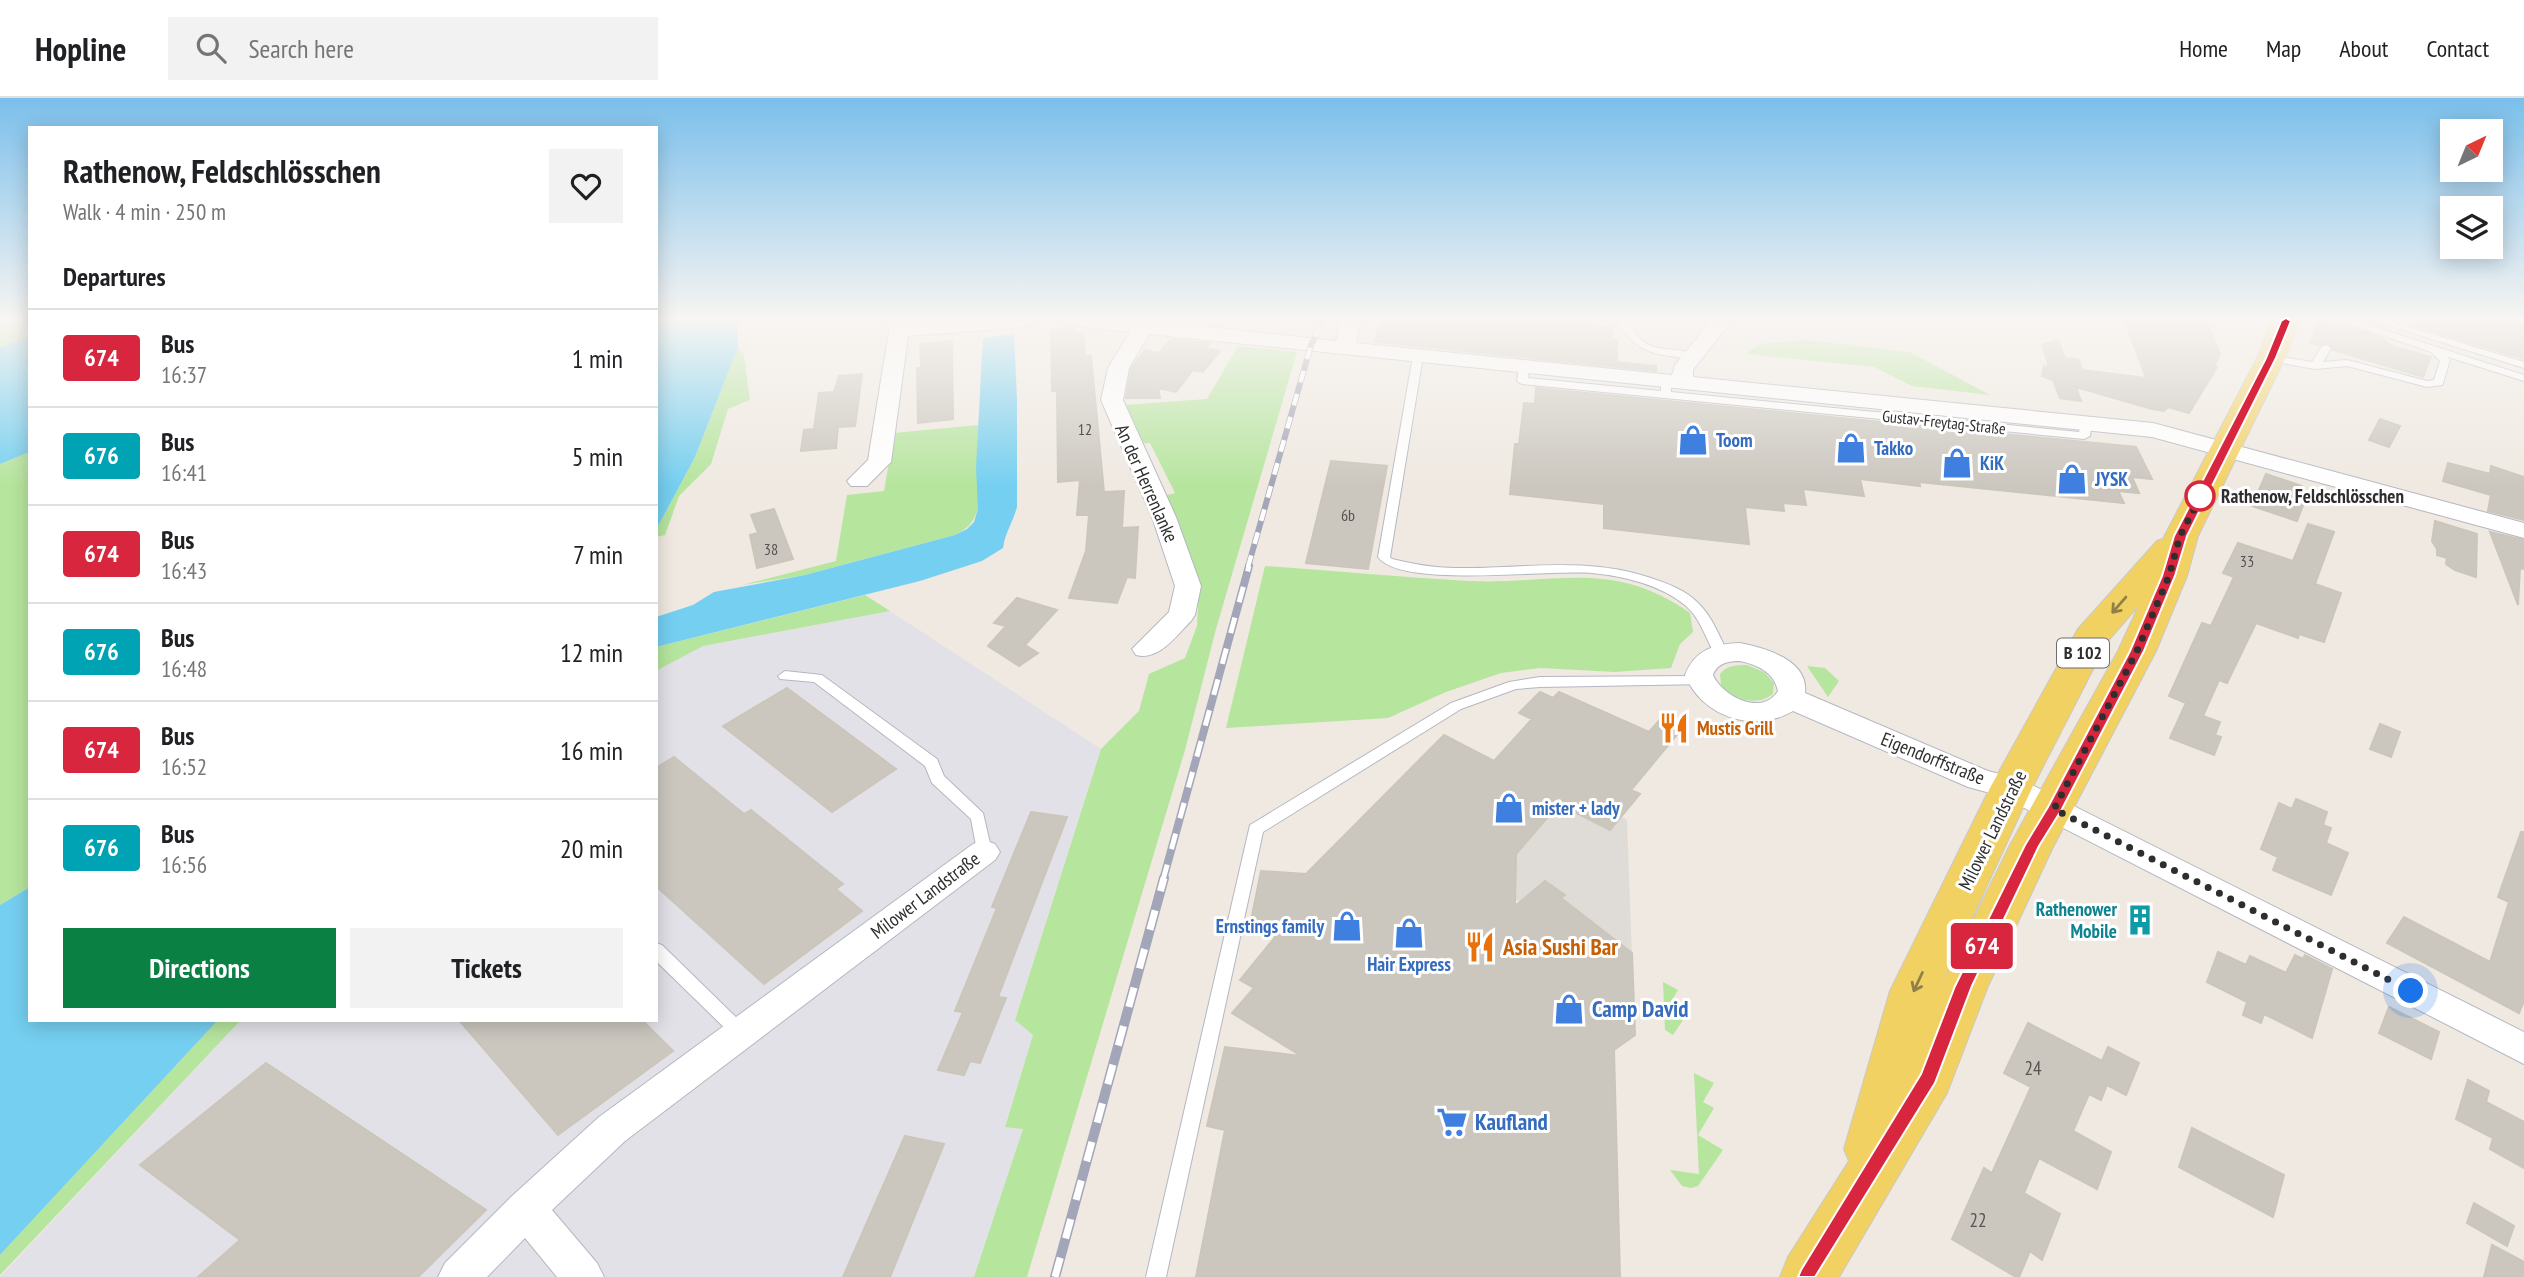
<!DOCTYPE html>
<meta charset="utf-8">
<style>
body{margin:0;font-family:"PT Sans Narrow",sans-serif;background:#f2f2f2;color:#202124;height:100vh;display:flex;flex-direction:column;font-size:26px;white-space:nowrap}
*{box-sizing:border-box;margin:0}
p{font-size:23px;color:#757577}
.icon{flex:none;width:38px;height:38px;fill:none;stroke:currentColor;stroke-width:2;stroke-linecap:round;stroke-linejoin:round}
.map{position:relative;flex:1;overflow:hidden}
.side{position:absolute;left:28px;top:28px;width:630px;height:896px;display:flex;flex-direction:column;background:#fff;border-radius:0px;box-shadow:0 4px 18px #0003}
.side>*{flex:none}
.badge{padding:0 14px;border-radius:5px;font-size:24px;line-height:46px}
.needle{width:46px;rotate:43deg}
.controls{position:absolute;left:2440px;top:21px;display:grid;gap:14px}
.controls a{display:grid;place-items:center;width:63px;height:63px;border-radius:0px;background:#fff;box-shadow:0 4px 18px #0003;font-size:35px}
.you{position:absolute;width:35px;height:35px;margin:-18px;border:5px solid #fff;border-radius:50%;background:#1a73e8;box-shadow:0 0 0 10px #1a73e833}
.map>.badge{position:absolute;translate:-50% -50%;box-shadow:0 0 0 4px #fff}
h2{padding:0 35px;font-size:26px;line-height:63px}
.round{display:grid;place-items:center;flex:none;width:74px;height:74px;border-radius:0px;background:#f2f2f2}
.head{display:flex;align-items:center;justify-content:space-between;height:119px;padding:0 35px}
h1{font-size:33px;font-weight:700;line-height:52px}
.button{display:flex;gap:14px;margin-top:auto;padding:14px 35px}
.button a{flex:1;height:80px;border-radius:0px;background:#0b8043;color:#fff;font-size:28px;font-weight:700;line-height:80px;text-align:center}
.button a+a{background:#f2f2f2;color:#202124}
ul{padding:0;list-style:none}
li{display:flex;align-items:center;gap:21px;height:98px;padding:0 35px;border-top:2px solid #e0e0e0}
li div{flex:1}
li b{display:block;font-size:26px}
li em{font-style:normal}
li .badge{min-width:77px;font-weight:700;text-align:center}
header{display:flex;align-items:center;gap:42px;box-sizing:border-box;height:98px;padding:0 35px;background:#fff;border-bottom:2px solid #e0e0e0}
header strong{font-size:33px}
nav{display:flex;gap:38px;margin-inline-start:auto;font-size:24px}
.search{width:490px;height:63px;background:#f2f2f2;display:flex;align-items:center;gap:18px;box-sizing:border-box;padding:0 24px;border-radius:0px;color:#757577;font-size:26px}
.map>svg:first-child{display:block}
</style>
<header>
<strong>Hopline</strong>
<div class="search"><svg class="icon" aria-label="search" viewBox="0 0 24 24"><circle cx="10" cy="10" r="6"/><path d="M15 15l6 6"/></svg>Search here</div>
<nav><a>Home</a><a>Map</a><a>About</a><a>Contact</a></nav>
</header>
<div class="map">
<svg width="2524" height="1179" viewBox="0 0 2524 1179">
<rect width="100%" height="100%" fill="#efe9e1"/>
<path fill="#e3e1e8" d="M890,513L1101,651L1015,921L1033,937L1005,1028L1023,1031L974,1179H0L241,922H656V573L703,548Z"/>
<path fill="#b6e59e" d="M0,223H30V239L0,249Z
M1806,242L1910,254L1990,297L1912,288L1874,269L1746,256L1760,246Z
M1238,248L1297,254L1216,531L1185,652L1027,1179H974L1023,1031L1005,1029L1033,937L1015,922L1101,651L1139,613L1149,576L1185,560L1197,528L1199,491L1164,398L1175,395L1150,345L1139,346L1125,307L1207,301Z
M738,249L744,257L750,302L728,311L711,366L679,398L665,437L656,439V432L695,359Z
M978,327V411C973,425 968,430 955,437L805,477L742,487L836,463L847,397L884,393L894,335Z
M30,354V789L0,807V366Z
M1265,468C1333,473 1400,479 1468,483C1554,487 1612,460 1690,515L1693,534L1680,546L1671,570L1615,574L1540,570L1501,575L1446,594L1388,620L1226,630Z
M865,497L890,513L703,548L656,573V549Z
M1747,567L1764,574L1774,585L1773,596C1756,609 1733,602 1721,587L1720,576C1727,567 1736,567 1747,567Z
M1807,568L1825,570L1839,583L1828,599Z
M1663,884L1678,892L1667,910L1685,919L1673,937L1665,932Z
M218,922H241L0,1177V1157Z
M1694,975L1714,985L1703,1004L1714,1010L1698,1037L1723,1052L1698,1088L1691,1090L1682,1088L1670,1072L1699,1076Z"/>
<path fill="#dfdcd8" d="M1555,697L1613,714L1627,722L1632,860L1623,859L1541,805L1504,801L1506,753Z"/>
<path fill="#75cff0" d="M656,223H737L738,249L695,359L656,432Z
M1014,236L1017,302V409C1013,424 1005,435 1003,450L982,463L920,483L656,549V519L693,507L714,494L805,477L955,437L967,431L974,424L978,411L976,369L983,240Z
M30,239V354L0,366V249Z
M30,789V922H218L0,1157V807Z"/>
<path fill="#cbc7bf" stroke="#cbc5ba" stroke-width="2" d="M1381,223H1593V228L1612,229L1611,241L1617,242V264L1656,268V273L1375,244Z
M2125,223H2206L2220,256L2214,268L2217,269L2189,315L2168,309L2164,313L2152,311L2076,289L2081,303L2060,300L2053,282L2042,278L2044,268L2049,269L2042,247L2058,242L2065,260L2079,262L2082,272L2146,280Z
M2319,223L2366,234L2382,240L2391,248L2431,259L2423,279L2333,252L2327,245L2319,248L2310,245Z
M2409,223H2514L2524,226V261L2408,226Z
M1073,230L1074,235L1083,234L1085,258H1091L1104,394L1124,393L1122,430L1138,429L1135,480L1127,479L1117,505L1069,500L1086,453L1089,417H1077L1080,382L1058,384L1057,293H1052L1051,231Z
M1171,241L1210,245L1206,250L1220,253L1203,274L1193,272L1176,294L1158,290L1160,300H1126L1131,271L1138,261L1145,252L1159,255Z
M952,243L953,321L918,325L917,270H921L920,246Z
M862,276L855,328L838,329L836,350L801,353L804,332L814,331L819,295L834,294L839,278Z
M1536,290L2136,349L2152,381L2132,379L2139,395L2118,393L2124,405L1919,384L1920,388L1860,381L1864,398L1803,391L1806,407L1783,405L1784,413L1745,409L1749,446L1604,430V406L1510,396L1515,346H1519L1524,305L1535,306Z
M2380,321L2400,328L2389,349L2369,342Z
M1331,363L1387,368L1368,471L1306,465Z
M2448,365L2490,376L2491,368L2524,379V422L2488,413L2491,397L2443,383Z
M2266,376L2302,388L2299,394L2307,397L2297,423L2252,408Z
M774,411L793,461L757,470L750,437L758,435L751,417Z
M2435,423L2477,436L2476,479L2455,472L2446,466L2447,460L2437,457V451L2432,443Z
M2308,426L2334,434L2315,486L2341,495L2324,544L2299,536L2298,540L2256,525L2227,585L2219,582L2203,618L2220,624L2215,637L2221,639L2214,657L2170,640L2186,605L2169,598L2202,525L2211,528L2234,479L2223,475L2238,445L2293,463Z
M2490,434L2524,442V471L2520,470L2518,507Z
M1017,500L1057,512L1025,547L1038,555L1019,568L988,548L1006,528L994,525Z
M787,590L896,671L832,714L723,628Z
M1540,594L1553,600L1559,594L1649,634L1664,617L1685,627L1631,692L1640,696L1610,732L1559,706L1516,756L1515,808L1545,783L1565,797L1561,800L1632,855L1635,937L1614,952L1620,1179H1196L1225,1032L1207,1028L1225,949L1301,958L1232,915L1254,890L1240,882L1276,838L1249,832L1261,773L1306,776L1444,637L1494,663L1532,621L1519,615Z
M2380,626L2400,634L2391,659L2370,651Z
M674,659L744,716L751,712L843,786L836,791L862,813L764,886L656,788V670Z
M2296,701L2327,714L2323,727L2331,730L2326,745L2348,755L2331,797L2273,772L2278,759L2261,751L2279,705L2292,711Z
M1031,714L1067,719L998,899L1006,900L980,965L970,963L964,977L938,972L963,914L955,913L997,810L992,809Z
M2521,734H2524V903L2519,915L2387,845L2404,819L2490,864L2509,804L2498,799Z
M2218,854L2246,867L2250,858L2286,875L2295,857L2303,861L2305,857L2332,871L2312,940L2264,916L2261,925L2243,917L2247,904L2207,884Z
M2389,909L2439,934L2431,961L2379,935Z
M459,922H642L673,953L558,1037Z
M2028,925L2102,963L2108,949L2139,965L2126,997L2107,987L2101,1002L2089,996L2073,1033L2111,1054L2097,1091L2039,1060L2024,1095L2060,1116L2042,1162L2030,1153L2019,1179H2016L1952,1141L1984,1070L1992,1075L2031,989L2004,975Z
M266,965L486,1112L418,1179H198L240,1142L140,1067Z
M2468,982L2489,993L2486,1004L2524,1024V1070L2490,1051L2493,1040L2456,1021Z
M2192,1030L2284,1077L2273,1119L2179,1069Z
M905,1038L944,1046L890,1179H843Z
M2474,1105L2514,1128L2507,1148L2467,1125Z
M2492,1147L2524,1164V1179H2484Z"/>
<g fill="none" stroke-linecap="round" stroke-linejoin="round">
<g stroke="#b4b7c1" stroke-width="2">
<path id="lane" d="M1615,223H1625C1631,229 1637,239 1644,244C1659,255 1682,248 1697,258L1692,261C1651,255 1642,258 1615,223Z
M2341,223H2356L2524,277V283L2448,259L2450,262L2443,285L2442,287L2427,289L2347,268L2315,271L2271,263L2266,260L2271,257L2312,264L2322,248L2326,247L2331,250L2323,264L2347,262L2427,283L2434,282L2440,263L2431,254Z
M2374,223H2389L2524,264V270Z
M1418,255L1423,258L1390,459L1392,461C1413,466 1434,470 1456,470C1524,471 1584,458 1651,480C1668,486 1686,492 1698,505C1712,518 1719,538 1728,555L1726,558H1716C1706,542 1701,521 1686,508C1662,487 1623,478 1592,475C1549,471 1401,491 1378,459L1413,258Z
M1524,266L1529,269L1528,280L1661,293V288L1666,285L1671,288V294L2079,334L2082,323H2090L2092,325L2090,338L2084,341L1522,286L1517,283L1519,269Z
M785,573L822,577L937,661L944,678L983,715L992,754L990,758L984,760L978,758L971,721L932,685L925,668L814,584L780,581L778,578Z
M1700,578L1707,583L1705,586L1540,589L1516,591L1461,611L1263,734L1166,1179H1146L1250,727L1451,605L1509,584L1540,579Z
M656,845L662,847L747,930L750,935L747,940L741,943L735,940L656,863Z"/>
</g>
<g stroke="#b4b7c1" stroke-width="2">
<path id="street" d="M887,223H907L908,226L951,223H1033L1030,227L1023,229L908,238L891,364L867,388H851L847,383L868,362L889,233Z
M1073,223H1156L1336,243L1341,223H1361L1356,245L1672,277L1675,267L1711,223H1731L1693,272V279L2153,325L2524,425V440L2152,339L1149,236L1129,270L1123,302L1176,419L1201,488L1195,517L1191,523C1176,538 1159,563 1136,557L1132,551L1169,514L1175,488L1152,419L1101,302L1108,270L1130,234L1083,229L1076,227Z
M1740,545C1765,550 1809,562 1805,595L1988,673L2022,682L2524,934V966L2001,698L1968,689L1793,613C1754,636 1702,619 1685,577C1695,551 1715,546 1740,545ZM1740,563C1758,567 1774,574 1778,593C1762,619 1722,598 1713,577C1717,565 1729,563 1740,563Z
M984,742L995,746L1000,754L995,762L625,1043L552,1112L597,1165L604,1179H557L525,1140L487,1179H438L445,1165L512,1098L599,1019L973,746Z"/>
</g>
<g stroke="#c9c9c9" stroke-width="2">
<path id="primary" d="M2272,223H2300L2285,260L2198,438L2187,478L2156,553L2052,751L1988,888L1947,995L1839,1179H1780L1788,1159L1849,1063L1844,1051L1890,893L1990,690L2078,531L2157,443L2163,441L2257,260ZM2139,507L2118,553L2010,747L1937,896L2032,690L2107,544Z"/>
</g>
<use href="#lane" fill="#fff" fill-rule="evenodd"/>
<use href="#street" fill="#fff" fill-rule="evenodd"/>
<use href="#primary" fill="#f2d163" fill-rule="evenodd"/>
<g stroke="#a3a6b8" stroke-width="6">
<path id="rail-far2" d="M1248,469L1311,247L1323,223"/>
</g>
<g stroke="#a3a6b8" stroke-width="8">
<path id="rail-far1" d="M1163,782L1249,468"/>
</g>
<g stroke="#a3a6b8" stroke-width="10">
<path id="rail" d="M1055,1179L1164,780"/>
</g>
<use href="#rail-far2" stroke="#fff" stroke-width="4.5" stroke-dasharray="12" stroke-linecap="butt"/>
<use href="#rail-far1" stroke="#fff" stroke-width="5" stroke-dasharray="16" stroke-linecap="butt"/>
<use href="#rail" stroke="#fff" stroke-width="7" stroke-dasharray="20" stroke-linecap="butt"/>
</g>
<defs><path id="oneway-shaft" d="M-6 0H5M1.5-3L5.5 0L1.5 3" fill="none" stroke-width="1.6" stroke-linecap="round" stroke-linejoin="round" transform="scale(1.75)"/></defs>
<g stroke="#908048">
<use href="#oneway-shaft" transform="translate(2119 507) rotate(131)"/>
<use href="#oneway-shaft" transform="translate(1918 884) rotate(115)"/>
</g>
<linearGradient id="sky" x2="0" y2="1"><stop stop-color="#7abfeb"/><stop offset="0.57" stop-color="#f8f5f2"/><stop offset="1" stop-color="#f8f5f2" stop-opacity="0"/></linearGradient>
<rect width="2524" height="388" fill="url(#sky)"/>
<path fill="#d7263d" stroke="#fff" stroke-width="2" d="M2286,220L2291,223L2276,260L2187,438L2175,478L2144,553L2062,711L2039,748L1972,888L1935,985L1815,1179H1798L1801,1172L1921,976L1955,888L2025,747L2048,709L2130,553L2162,478L2174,438L2266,260L2281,223Z"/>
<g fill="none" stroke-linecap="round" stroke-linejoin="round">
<path stroke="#2e2e2e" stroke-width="7" stroke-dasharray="0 12.6" d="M2200,398L2203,394L2180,438L2169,478L2137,553L2054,711L2411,893"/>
</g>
<defs>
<g id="shop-bare" transform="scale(2.415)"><path d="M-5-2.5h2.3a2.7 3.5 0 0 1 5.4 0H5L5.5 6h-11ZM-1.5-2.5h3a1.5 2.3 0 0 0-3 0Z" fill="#3f7fe0" stroke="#fff" stroke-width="2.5" paint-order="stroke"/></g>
<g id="restaurant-bare" transform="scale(2.415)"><path d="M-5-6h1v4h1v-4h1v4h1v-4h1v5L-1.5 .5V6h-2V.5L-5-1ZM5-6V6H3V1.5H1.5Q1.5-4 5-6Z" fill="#e8710a" stroke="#fff" stroke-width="2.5" paint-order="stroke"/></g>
<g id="building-bare" transform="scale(2.415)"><path d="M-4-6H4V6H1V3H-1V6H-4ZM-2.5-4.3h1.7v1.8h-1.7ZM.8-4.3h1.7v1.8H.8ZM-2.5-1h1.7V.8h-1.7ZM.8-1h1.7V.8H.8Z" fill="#0f9aa8" stroke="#fff" stroke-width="2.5" paint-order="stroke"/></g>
<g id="supermarket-bare" transform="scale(2.415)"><path d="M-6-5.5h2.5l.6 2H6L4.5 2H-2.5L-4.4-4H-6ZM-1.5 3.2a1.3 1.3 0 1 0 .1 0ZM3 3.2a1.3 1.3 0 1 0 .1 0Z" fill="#3f7fe0" stroke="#fff" stroke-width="2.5" paint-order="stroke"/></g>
</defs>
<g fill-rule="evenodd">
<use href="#shop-bare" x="1693" y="342"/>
<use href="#shop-bare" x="1851" y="350"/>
<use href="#shop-bare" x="1957" y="365"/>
<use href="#shop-bare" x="2072" y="381"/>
<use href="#restaurant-bare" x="1674" y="630"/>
<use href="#shop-bare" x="1509" y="710"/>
<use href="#building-bare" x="2140" y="822"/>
<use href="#shop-bare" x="1347" y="828"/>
<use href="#shop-bare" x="1409" y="835"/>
<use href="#restaurant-bare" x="1480" y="849"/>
<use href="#shop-bare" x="1569" y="911"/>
<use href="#supermarket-bare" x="1452" y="1024"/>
</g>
<circle fill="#fff" stroke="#d7263d" stroke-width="3.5" cx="2200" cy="398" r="14"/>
<g text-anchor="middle" stroke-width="6" stroke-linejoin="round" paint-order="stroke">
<g font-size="16" fill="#2e2e2e" stroke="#fff">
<text transform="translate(1944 324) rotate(6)" y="6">Gustav-Freytag-Straße</text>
</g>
<g font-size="16" fill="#555452">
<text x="1085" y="337">12</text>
<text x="1348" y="423">6b</text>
<text x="771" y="457">38</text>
<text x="2247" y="469">33</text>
</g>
<rect fill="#fff" stroke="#6d6d6d" stroke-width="2" x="2057" y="540.5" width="52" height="29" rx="5"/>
<g font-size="18" font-weight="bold" fill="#2e2e2e">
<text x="2083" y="561">B 102</text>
</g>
<g font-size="19" font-weight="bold" fill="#366cbe" stroke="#fff" text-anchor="start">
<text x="1716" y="349">Toom</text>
<text x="1874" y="357">Takko</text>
<text x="1980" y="372">KiK</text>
<text x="2095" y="388">JYSK</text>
<text x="1532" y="717">mister + lady</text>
<text x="1324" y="835" text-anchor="end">Ernstings family</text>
<text x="1409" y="873" text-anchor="middle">Hair Express</text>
</g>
<g font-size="19" fill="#2e2e2e" stroke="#fff">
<text transform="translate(1147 385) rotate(66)" y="7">An der Herrenlanke</text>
<text transform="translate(1933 660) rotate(22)" y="7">Eigendorffstraße</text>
<text transform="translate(1992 732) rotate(-64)" y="7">Milower Landstraße</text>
<text transform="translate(925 797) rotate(-37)" y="7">Milower Landstraße</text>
</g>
<g font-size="19" font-weight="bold" fill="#2e2e2e" stroke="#fff" text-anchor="start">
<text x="2221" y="405">Rathenow, Feldschlösschen</text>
</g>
<g font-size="19" font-weight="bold" fill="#c56008" stroke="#fff" text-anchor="start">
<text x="1697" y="637">Mustis Grill</text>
</g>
<g font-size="19" font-weight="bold" fill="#0d838f" stroke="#fff" text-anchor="end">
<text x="2117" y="818">Rathenower<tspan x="2117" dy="22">Mobile</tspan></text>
</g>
<g font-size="19" fill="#555452">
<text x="2033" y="977">24</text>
<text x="1978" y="1129">22</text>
</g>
<g font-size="23" font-weight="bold" fill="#c56008" stroke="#fff" text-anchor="start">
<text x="1503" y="857">Asia Sushi Bar</text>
</g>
<g font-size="23" font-weight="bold" fill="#366cbe" stroke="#fff" text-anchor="start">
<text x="1592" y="919">Camp David</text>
<text x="1475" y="1032">Kaufland</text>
</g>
</g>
</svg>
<div class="controls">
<a><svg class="needle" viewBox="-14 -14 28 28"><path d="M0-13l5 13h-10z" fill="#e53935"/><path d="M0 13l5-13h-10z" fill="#757577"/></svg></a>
<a><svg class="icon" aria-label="layers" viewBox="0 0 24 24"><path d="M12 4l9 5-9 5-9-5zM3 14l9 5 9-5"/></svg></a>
</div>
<div class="you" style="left:2411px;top:893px"></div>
<b class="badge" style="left:1982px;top:848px;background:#d7263d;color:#fff">674</b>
<section class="side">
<div class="head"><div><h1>Rathenow, Feldschlösschen</h1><p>Walk · 4 min · 250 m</p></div><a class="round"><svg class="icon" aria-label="heart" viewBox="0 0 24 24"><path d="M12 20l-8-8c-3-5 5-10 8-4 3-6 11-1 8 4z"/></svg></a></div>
<h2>Departures</h2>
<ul>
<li><span class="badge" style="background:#d7263d;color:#fff">674</span><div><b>Bus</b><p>16:37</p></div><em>1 min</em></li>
<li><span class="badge" style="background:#00a3b4;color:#fff">676</span><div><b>Bus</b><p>16:41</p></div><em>5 min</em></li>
<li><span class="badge" style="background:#d7263d;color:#fff">674</span><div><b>Bus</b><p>16:43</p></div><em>7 min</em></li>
<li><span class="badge" style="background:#00a3b4;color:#fff">676</span><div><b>Bus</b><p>16:48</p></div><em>12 min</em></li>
<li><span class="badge" style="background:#d7263d;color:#fff">674</span><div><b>Bus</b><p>16:52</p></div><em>16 min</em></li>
<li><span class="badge" style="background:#00a3b4;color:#fff">676</span><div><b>Bus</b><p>16:56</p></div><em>20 min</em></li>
</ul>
<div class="button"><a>Directions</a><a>Tickets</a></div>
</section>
</div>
